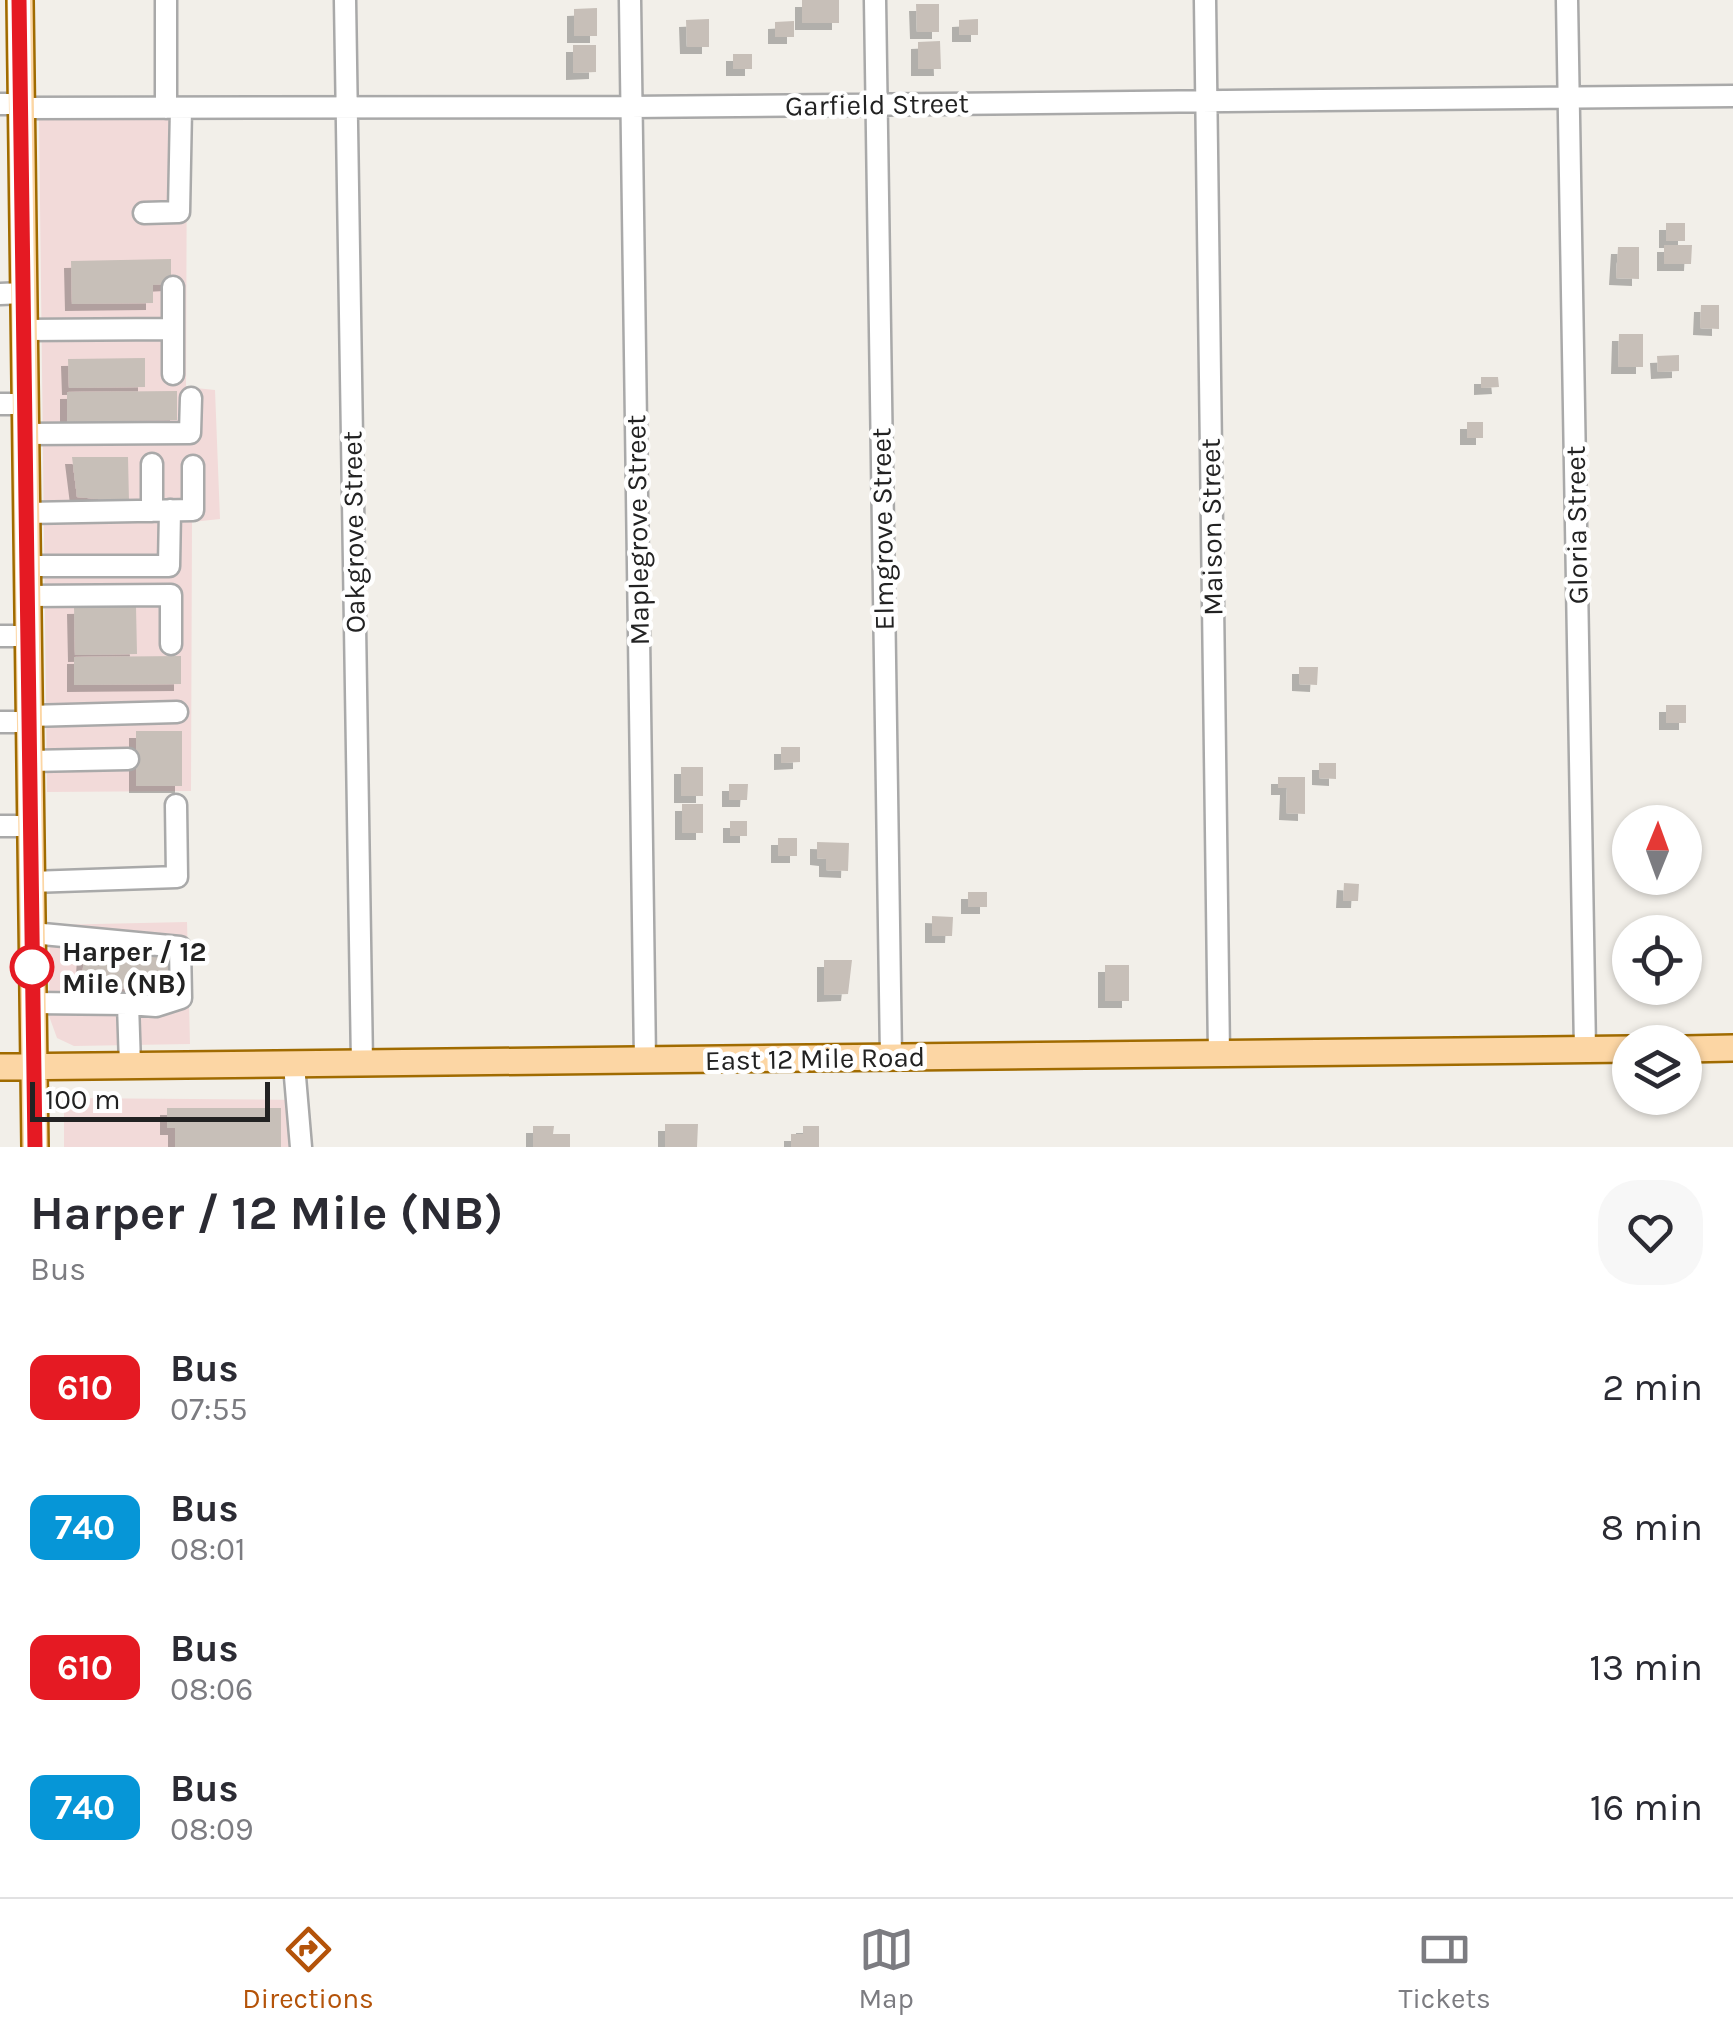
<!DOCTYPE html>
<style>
body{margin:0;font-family:Karla,sans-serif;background:#f7f7f7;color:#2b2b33;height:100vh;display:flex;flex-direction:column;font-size:38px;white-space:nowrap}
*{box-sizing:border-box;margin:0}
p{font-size:32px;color:#7c7c81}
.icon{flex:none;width:55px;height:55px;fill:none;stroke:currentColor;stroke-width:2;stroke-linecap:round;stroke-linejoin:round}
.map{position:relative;height:1147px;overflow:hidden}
.details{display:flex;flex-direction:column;background:#fff;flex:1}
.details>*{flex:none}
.badge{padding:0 20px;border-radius:15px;font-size:35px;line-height:65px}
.needle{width:65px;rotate:1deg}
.controls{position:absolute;left:1612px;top:805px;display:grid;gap:20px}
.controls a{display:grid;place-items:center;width:90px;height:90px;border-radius:50%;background:#fff;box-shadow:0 2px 8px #0004;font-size:50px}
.scale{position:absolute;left:30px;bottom:25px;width:240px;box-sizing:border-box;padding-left:10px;border:5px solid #222;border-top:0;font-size:28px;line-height:35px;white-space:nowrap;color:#222;-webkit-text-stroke:8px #fff;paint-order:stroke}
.map>.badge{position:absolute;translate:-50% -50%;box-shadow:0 0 0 5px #fff}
.round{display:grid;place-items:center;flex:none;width:105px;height:105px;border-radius:40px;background:#f7f7f7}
.summary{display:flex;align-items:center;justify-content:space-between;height:170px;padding:0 30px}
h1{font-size:48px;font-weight:700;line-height:75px}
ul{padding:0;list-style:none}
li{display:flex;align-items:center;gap:30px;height:140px;padding:0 30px}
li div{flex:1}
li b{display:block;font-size:38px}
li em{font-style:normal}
li .badge{min-width:110px;font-weight:700;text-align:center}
.tabs{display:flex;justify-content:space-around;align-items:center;height:140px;border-top:2px solid #e1e1e2;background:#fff;font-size:28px;color:#7c7c81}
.tabs a{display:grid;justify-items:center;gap:5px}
.tabs .selected{color:#b45309}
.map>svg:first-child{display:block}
</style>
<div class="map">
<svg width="1733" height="1147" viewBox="0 0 1733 1147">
<defs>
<filter id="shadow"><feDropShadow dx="-7" dy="7" stdDeviation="0" flood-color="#0004"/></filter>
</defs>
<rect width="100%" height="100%" fill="#f2efe9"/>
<path fill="#f2dad9" d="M187,117L186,387L215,390L220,519L192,522L191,791L47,792L39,118Z
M187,922L190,1044L74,1046L57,1038L49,1016L50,925Z
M64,1098L306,1100L307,1147H64Z"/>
<path fill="#c7bfb8" filter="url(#shadow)" d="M802,0H839V23H802Z
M916,4H939V32H917Z
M597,8V36H574V9Z
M709,19V47H687L686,20Z
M978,19V35H959V20Z
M794,21V37H775V22Z
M940,41L941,69H918V42Z
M573,45H596V72L573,73Z
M733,54H752V69H733Z
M1666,223H1685V241H1666Z
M1664,245H1692L1691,264H1664Z
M1618,247H1639V279L1616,278Z
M171,259V284L153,285V303L72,304L71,261Z
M1701,305H1719V329L1700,328Z
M1619,334H1643V367H1618Z
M1679,355V371L1658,372L1657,356Z
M145,358V387L69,388L68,359Z
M1481,377H1498L1499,387L1481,388Z
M177,391V420L67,422V392Z
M1467,422H1483V438H1467Z
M72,457H128L129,502L77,497Z
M136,606L137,654L75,655L74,607Z
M181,656V684L74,685V657Z
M1299,667H1318L1317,685L1299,684Z
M1666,705H1686V723H1666Z
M136,731H182V786H136Z
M781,747H800V762L781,763Z
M1319,763H1336V779L1319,778Z
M681,767H703V796H681Z
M1278,777H1305V814L1286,813L1287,788H1278Z
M729,784H748L747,800H729Z
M682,804H703V833H682Z
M730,821H747V836H730Z
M778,838H797V856H778Z
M817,842L849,843L848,871L826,870V859L817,858Z
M1344,883L1359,884L1358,901H1343Z
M968,892H987V907H968Z
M932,916L953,917L952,936H932Z
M172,951V985L128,989L82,983L84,952Z
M824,960H852L848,994L824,995Z
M1105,965H1129V1001H1105Z
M167,1108H281V1147H175V1128H167Z
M665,1124H698L697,1147H665Z
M533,1126H554L553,1134H570V1147H533Z
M803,1126H819V1147H791V1134H803Z"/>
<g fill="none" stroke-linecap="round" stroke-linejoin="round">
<g stroke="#a9a9a9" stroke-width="25">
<path id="minor" d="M166,0V108
M345,0L362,1064
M630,0L645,1060
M875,0L891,1057
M1205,0L1219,1055
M1567,0L1585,1050
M0,104H21
M21,108L630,107L1733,96
M144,213L179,212L181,108
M173,287V329
M0,294L24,293
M24,330L173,329V374
M0,404H25
M25,434L190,433L191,398
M152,511V464
M26,513L193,510V466
M27,566H169L170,510
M27,596L171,595V644
M0,636H28
M29,716L177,712
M0,722H29
M30,761L128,759
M0,826H30
M31,882L177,877L176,805
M32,933L180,947L181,998L156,1006L128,1004
M33,1003L128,1004L130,1065
M294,1065L301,1147"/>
</g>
<g stroke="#a06b00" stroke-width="30">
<path id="major" d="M20,0L35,1147
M1685,1049L1733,1048
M0,1067L1630,1049"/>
</g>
<use href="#minor" stroke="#fff" stroke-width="20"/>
<use href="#major" stroke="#fcd6a4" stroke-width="25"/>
</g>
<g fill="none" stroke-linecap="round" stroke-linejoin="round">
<g stroke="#fff" stroke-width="22">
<path id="line" d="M19,0L35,1147"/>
</g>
<use href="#line" stroke="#e51a23" stroke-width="15"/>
</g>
<circle fill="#fff" stroke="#e51a23" stroke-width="5" cx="32" cy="967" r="20"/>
<g text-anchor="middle" stroke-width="9" stroke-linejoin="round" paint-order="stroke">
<g font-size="28" fill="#222" stroke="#fff">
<text transform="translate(877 104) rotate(-1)" y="10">Garfield Street</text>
<text transform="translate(1576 525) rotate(-91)" y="10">Gloria Street</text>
<text transform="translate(1211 527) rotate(-91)" y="10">Maison Street</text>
<text transform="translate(882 529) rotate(-91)" y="10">Elmgrove Street</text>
<text transform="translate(637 530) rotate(-91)" y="10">Maplegrove Street</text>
<text transform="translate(353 532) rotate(-91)" y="10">Oakgrove Street</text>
<text transform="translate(815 1058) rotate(-1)" y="10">East 12 Mile Road</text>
</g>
<g font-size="28" font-weight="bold" fill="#222" stroke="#fff" text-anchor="start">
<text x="62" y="961">Harper / 12<tspan x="62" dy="32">Mile (NB)</tspan></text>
</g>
</g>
</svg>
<div class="controls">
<a><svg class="needle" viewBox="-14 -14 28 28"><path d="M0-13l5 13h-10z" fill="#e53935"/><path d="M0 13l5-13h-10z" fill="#7c7c81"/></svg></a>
<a><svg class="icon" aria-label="locate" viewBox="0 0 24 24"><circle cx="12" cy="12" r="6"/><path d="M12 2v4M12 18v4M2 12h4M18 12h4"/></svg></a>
<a><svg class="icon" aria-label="layers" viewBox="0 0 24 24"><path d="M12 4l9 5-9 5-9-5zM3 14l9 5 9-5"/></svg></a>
</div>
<div class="scale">100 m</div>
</div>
<section class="details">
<div class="summary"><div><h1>Harper / 12 Mile (NB)</h1><p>Bus</p></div><a class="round"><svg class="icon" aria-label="heart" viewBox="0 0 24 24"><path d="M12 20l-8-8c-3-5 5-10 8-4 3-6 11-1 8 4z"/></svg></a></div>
<ul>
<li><span class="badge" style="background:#e51a23;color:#fff">610</span><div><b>Bus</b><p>07:55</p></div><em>2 min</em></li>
<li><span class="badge" style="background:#0696d7;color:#fff">740</span><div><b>Bus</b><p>08:01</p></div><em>8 min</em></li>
<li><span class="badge" style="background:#e51a23;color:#fff">610</span><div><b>Bus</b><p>08:06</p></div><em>13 min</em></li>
<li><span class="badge" style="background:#0696d7;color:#fff">740</span><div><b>Bus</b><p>08:09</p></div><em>16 min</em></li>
</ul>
</section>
<nav class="tabs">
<a class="selected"><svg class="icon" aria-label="directions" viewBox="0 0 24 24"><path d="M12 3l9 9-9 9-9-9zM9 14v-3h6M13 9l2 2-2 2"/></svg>Directions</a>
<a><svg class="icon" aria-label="map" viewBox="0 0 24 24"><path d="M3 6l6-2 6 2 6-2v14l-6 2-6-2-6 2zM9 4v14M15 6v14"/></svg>Map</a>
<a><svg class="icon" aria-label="tickets" viewBox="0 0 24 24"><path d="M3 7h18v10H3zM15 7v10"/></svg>Tickets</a>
</nav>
